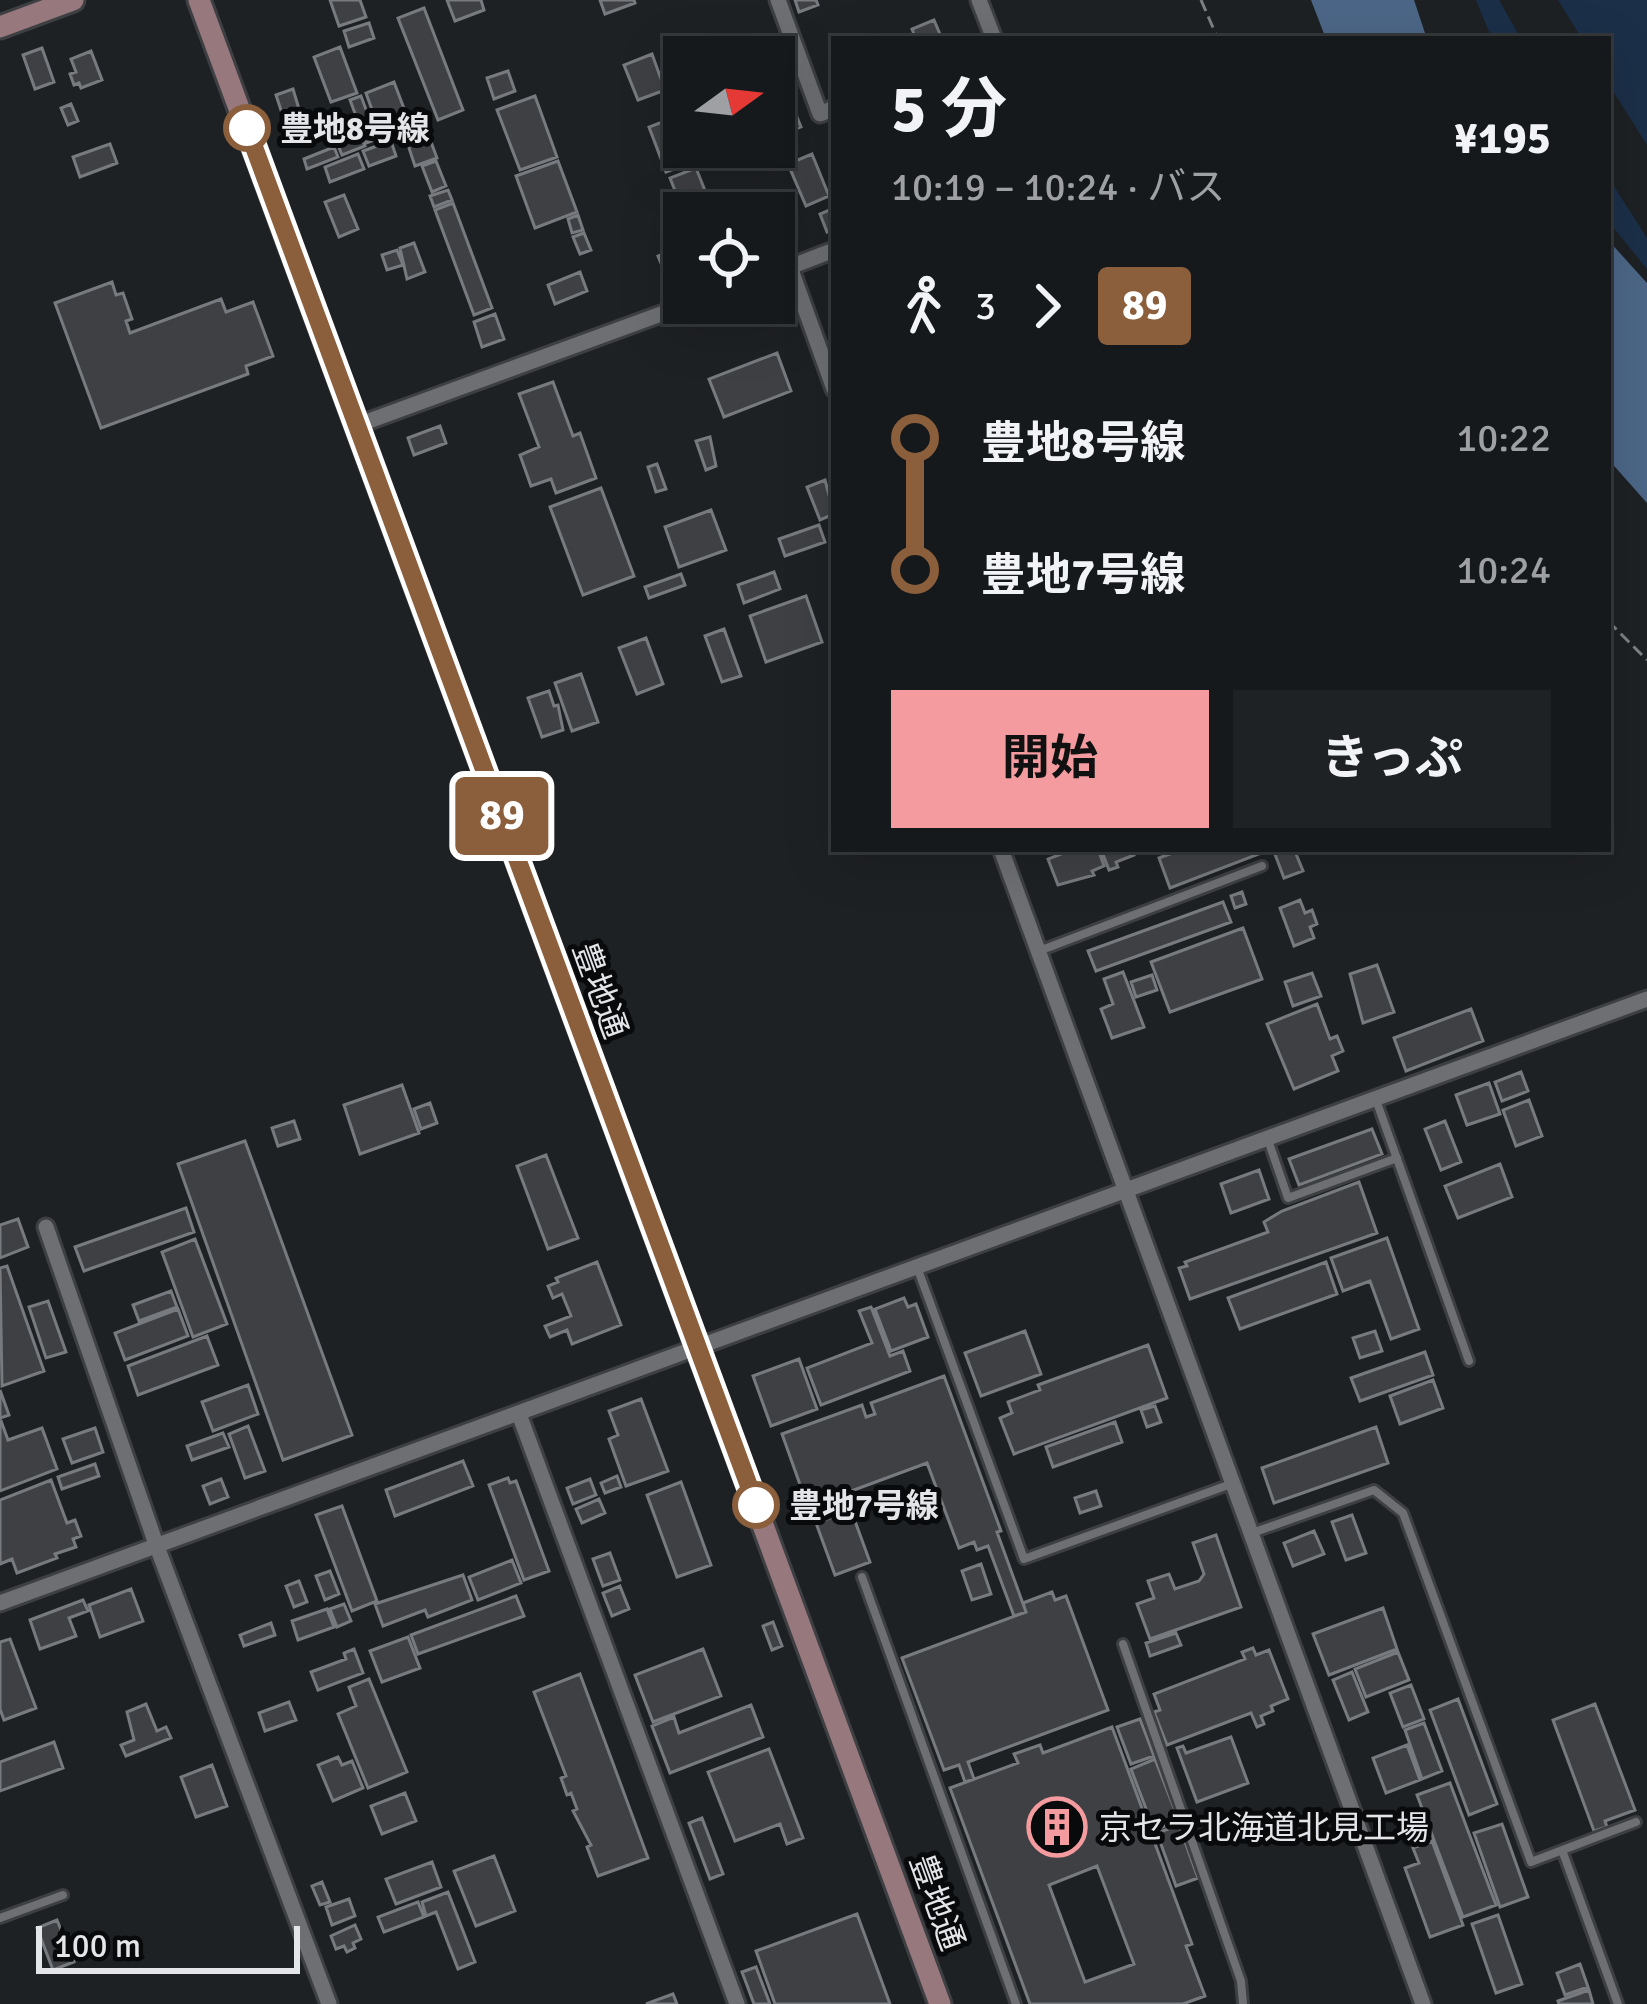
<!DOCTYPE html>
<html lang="ja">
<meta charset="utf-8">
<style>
body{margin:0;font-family:Signika,"Noto Sans JP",sans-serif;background:#1f2224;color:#f1f3f6;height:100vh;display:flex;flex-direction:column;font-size:45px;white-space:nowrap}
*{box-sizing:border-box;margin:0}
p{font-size:39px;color:#9ea0a3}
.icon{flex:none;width:66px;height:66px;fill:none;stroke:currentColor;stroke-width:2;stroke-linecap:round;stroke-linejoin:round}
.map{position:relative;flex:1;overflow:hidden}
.sheet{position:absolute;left:831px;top:36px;width:780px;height:816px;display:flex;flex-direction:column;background:#16191b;border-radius:0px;box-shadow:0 12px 48px #0002,0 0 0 3px #35383a}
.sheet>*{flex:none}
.badge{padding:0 24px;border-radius:9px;font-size:42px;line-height:78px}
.needle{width:78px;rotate:75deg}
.buttons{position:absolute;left:663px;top:36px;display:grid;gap:24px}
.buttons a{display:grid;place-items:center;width:132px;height:132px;border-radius:0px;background:#16191b;box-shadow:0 12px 48px #0002,0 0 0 3px #35383a;font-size:60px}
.scale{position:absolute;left:36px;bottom:30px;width:264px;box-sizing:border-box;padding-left:12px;border:6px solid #e4e5e8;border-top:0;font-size:33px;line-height:42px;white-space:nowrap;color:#e4e5e8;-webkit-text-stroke:9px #090a0c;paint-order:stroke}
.map>.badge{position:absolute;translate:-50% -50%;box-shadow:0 0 0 6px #fff}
.legs{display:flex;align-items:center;gap:18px;height:132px;padding:0 60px;font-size:39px}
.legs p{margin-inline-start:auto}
.headline{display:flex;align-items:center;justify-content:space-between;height:204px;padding:0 60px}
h1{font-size:66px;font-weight:700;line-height:90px}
.primary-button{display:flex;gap:24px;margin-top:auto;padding:24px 60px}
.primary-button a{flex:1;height:138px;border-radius:0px;background:#f49b9f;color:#111;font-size:48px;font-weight:700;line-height:138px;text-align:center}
.primary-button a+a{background:#1f2224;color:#f1f3f6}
ul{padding:0 60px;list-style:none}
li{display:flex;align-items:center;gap:42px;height:132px;font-size:45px}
li i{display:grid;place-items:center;width:18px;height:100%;margin:0 15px;background:currentColor}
li i::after{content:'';width:30px;height:30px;margin:-15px;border:9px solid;border-radius:50%;background:#16191b}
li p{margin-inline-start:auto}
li:first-child i{background:linear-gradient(#0000 50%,currentColor 0)}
li:last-child i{background:linear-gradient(currentColor 50%,#0000 0)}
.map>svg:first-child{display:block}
</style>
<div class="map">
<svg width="1647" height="2004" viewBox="0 0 1647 2004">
<rect width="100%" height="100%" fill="#1e2124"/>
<path fill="#1b2f48" d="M1476,0H1499L1521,39H1492Z
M1558,0H1647V145L1608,83V39H1582Z
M1608,177L1647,238V269L1608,221Z"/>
<path fill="#4c6687" d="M1311,0H1414L1427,39H1326Z
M1608,240L1647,283V503L1608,459Z"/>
<path fill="#3e4044" stroke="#777a7e" stroke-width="3" fill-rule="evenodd" d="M330,0H360L366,17L339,26Z
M447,0H481L484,10L455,21Z
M600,0H634L635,3L605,14Z
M795,0H816L818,5L799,12Z
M424,8L463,110L438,120L398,18Z
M934,20L942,39H916L912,29Z
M369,23L374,38L349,47L344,31Z
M340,47L357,93L331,102L314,57Z
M42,48L54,82L35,89L23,55Z
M91,51L102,80L81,88L79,83L74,85L70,74L76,72L71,59Z
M652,54L665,90L638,100L624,65Z
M508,71L515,91L494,99L487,78Z
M394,82L411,127L382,138L366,93Z
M785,88L801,127L774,137V92Z
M293,89L308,139L292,144L276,95Z
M361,96L377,139L366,143L350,100Z
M535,96L557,157L520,170L497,110Z
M71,104L78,121L68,125L61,108Z
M678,116L684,147H690L695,161L666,172L649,127Z
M427,131L437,158L415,166L406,139Z
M361,136L365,146L342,155L338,145Z
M391,141L396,156L369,166L363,151Z
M110,144L117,163L80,177L73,157Z
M334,147L338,157L307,169L304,159Z
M358,154L364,169L330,182L325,167Z
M812,154L829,196L806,206L788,164Z
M436,161L446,186L432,192L422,166Z
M558,161L577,212L535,228L516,176Z
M696,168L714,213H684L670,178Z
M448,190L452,200L434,207L430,196Z
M760,193L768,213H743L738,201Z
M344,195L358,229L339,237L325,202Z
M453,203L492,308L474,315L435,210Z
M834,208V229L827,232L820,214Z
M578,215L583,230L572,233L568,219Z
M584,233L591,250L580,254L573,237Z
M414,243L425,272L407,279L400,248Z
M684,245V271L667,278L658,256Z
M397,250L403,265L387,270L382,255Z
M580,272L587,291L555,304L548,285Z
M112,282L116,295L123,293L132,319L126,321L130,333L221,299L226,312L253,302L273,356L246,366L248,374L101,428L55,303Z
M495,314L504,339L482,347L474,322Z
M777,353L791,391L724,417L709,379Z
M553,382L573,436L580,433L596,478L556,493L551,479L531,486L520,455L539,447L519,394Z
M440,426L446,443L414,455L408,438Z
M710,437L716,466L706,470L696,441Z
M657,464L666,489L656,492L648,467Z
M825,480L834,514L820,520L807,487Z
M601,488L634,576L583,595L550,507Z
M711,510L726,550L679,567L665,527Z
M819,525L825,542L785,556L779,539Z
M774,572L780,589L744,603L738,585Z
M681,574L685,585L649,598L645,587Z
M806,596L822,642L766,662L750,616Z
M724,629L741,676L722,682L705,636Z
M646,638L663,684L637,694L619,648Z
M581,674L598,722L572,731L555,683Z
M549,691L554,706L558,705L563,730L542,737L528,698Z
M1074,849H1098L1104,866L1092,871L1094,875L1058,885L1048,859Z
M1101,849H1132L1134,855L1116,862L1118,867L1109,870Z
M1183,849H1272L1170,888L1159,858Z
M1273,849H1294L1303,871L1284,878Z
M1242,892L1246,904L1235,908L1231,896Z
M1300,900L1305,913L1312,910L1317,924L1310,927L1314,938L1294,946L1280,908Z
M1223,902L1231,922L1096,971L1088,951Z
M1243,928L1262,979L1170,1012L1151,962Z
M1377,965L1394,1012L1363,1023L1350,974Z
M1123,972L1144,1027L1112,1038L1101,1009L1113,1004L1104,979Z
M1312,973L1321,996L1293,1006L1285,982Z
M1152,975L1157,990L1136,997L1131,982Z
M1317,1004L1330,1039L1337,1036L1343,1051L1332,1056L1338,1071L1294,1089L1267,1024Z
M1471,1009L1483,1041L1406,1071L1394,1038Z
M1521,1072L1528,1091L1502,1101L1495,1082Z
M1489,1083L1500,1114L1467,1125L1456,1095Z
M402,1085L419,1133L360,1154L344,1105Z
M1529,1100L1542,1136L1516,1146L1503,1110Z
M430,1103L437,1123L421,1129L414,1109Z
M294,1121L300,1139L278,1146L272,1128Z
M1445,1121L1461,1162L1441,1170L1425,1129Z
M1372,1129L1382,1154L1299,1185L1289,1159Z
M245,1141L352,1435L283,1460L178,1164Z
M546,1155L578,1238L548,1249L517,1166Z
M1500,1164L1512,1197L1458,1218L1445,1186Z
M1259,1170L1269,1199L1231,1213L1221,1184Z
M1359,1182L1377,1233L1190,1299L1179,1268L1187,1266L1185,1262L1268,1232L1264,1222L1282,1211Z
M186,1208L194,1232L84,1271L75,1247Z
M18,1219L28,1247L0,1258V1225Z
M1387,1238L1419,1329L1391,1339L1370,1281L1343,1291L1331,1258Z
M195,1239L227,1324L193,1337L162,1252Z
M597,1262L621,1325L572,1344L567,1330L550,1337L545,1326L571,1316L562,1294L553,1298L548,1286L558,1282L556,1278Z
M1326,1262L1337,1294L1240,1329L1228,1298Z
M7,1266L44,1371L2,1386L0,1268Z
M171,1291L177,1307L139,1321L133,1305Z
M904,1298L908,1307L916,1304L928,1337L891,1351L875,1309Z
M48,1301L66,1352L46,1358L29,1307Z
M871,1307L890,1356L903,1351L910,1371L821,1405L807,1368L872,1343L859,1311Z
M178,1309L188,1336L125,1360L115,1333Z
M1025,1331L1041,1374L981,1396L965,1353Z
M1375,1331L1382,1351L1360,1358L1353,1338Z
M207,1336L218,1365L138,1395L128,1366Z
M1148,1345L1167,1398L1014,1454L1000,1418L1012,1413L1008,1402L1040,1390L1038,1385Z
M1425,1352L1433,1375L1360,1401L1351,1378Z
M799,1359L817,1409L771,1426L753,1376Z
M944,1376L1001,1531L997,1532L1026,1612L1014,1616L988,1546L977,1550L974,1542L959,1548L927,1463L808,1507L782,1434L862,1405L866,1417L875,1414L871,1403Z
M1433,1380L1443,1408L1400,1424L1390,1396Z
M248,1385L258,1414L213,1431L202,1402Z
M0,1390L9,1415L0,1418L8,1440L42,1428L57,1469L0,1491Z
M641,1399L668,1471L626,1486L609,1439L618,1435L609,1411Z
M1155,1406L1161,1422L1147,1427L1141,1410Z
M1115,1422L1122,1442L1053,1467L1046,1447Z
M248,1426L265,1471L245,1478L229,1434Z
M1376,1427L1388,1463L1274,1503L1262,1468Z
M95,1428L103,1452L72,1463L63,1439Z
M223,1433L229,1447L192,1460L187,1446Z
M463,1461L473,1486L395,1516L386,1490Z
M95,1464L99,1476L62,1489L58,1477Z
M617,1476L621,1487L605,1493L601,1483Z
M508,1478L510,1483L516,1481L549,1571L524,1580L489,1485Z
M221,1479L228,1497L210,1504L203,1486Z
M590,1479L596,1495L573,1504L567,1488Z
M51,1480L67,1523L75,1520L81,1536L73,1539L76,1547L55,1554L57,1558L17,1573L12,1559L0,1564V1500Z
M681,1482L711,1565L677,1577L647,1495Z
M1096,1491L1101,1506L1080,1513L1075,1498Z
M599,1499L605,1513L582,1523L576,1509Z
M342,1506L377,1601L352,1611L316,1515Z
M851,1510L870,1562L835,1575L816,1523Z
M1352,1515L1366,1553L1346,1560L1332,1522Z
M1314,1531L1324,1554L1293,1566L1284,1543Z
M1216,1535L1241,1607L1150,1639L1137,1604L1154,1598L1148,1581L1169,1574L1175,1589L1199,1581L1204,1574L1193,1543Z
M610,1553L620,1580L603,1586L593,1559Z
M512,1560L521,1583L478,1600L469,1577Z
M981,1564L991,1594L972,1600L962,1571Z
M330,1571L339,1594L325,1600L316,1576Z
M463,1575L472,1600L428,1617L425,1610L383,1626L375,1604Z
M299,1581L307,1602L294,1607L286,1586Z
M620,1586L629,1609L612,1616L603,1593Z
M131,1589L143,1621L100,1637L89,1605Z
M1052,1592L1055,1600L1066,1596L1108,1710L968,1762L974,1779L965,1782L959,1765L944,1770L902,1658L1026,1612L1023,1603Z
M516,1596L524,1616L418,1654L411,1635Z
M83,1600L88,1611L69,1618L76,1636L40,1649L30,1620Z
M344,1604L351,1621L337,1627L330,1609Z
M1383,1608L1397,1649L1329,1675L1313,1634Z
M327,1609L334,1627L298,1640L292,1621Z
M773,1622L782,1646L772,1650L763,1626Z
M271,1623L275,1635L244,1646L240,1635Z
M1176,1633L1181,1645L1150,1656L1146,1643Z
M408,1637L420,1668L382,1682L370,1651Z
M10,1639L36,1708L4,1720L0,1709V1642Z
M1253,1648L1256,1655L1269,1650L1288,1699L1271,1706L1273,1711L1261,1716L1264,1724L1257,1727L1251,1713L1167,1745L1154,1712L1160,1710L1154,1694L1245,1659L1242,1652Z
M354,1649L363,1673L318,1690L311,1672L346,1659L344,1653Z
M703,1649L721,1696L653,1722L635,1675Z
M1398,1652L1409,1680L1366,1697L1355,1669Z
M1352,1672L1368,1712L1349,1720L1333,1680Z
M580,1674L648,1858L598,1876L587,1847L591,1845L573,1811L577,1809L571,1793L567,1795L561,1778L566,1776L534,1692Z
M369,1679L407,1772L368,1788L338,1714L356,1706L349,1687Z
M1411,1685L1424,1719L1403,1727L1390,1693Z
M1458,1699L1497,1804L1469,1815L1430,1710Z
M289,1702L296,1720L265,1731L259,1713Z
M146,1704L157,1731L166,1727L171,1738L126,1756L121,1745L134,1740L127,1712Z
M1595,1704L1635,1810L1605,1821L1607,1827L1594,1831L1553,1720Z
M751,1705L763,1737L670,1773L652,1726L674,1717L679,1733Z
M1140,1719L1154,1756L1131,1764L1117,1727Z
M1424,1723L1442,1771L1422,1779L1405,1730Z
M1112,1727L1192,1944L1186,1946L1205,1996L1183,2004H1030L950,1788L1018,1763L1014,1754L1040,1745L1043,1753ZM1097,1866L1134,1964L1085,1982L1049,1885Z
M1231,1737L1248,1783L1197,1802L1177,1748L1183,1746L1186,1753Z
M54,1742L63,1768L0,1791V1762Z
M1407,1745L1420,1780L1386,1793L1373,1758Z
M769,1749L803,1838L787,1844L780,1824L735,1841L708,1772Z
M338,1757L342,1765L352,1761L363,1788L333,1801L318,1765Z
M1155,1759L1179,1821L1154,1830L1131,1769Z
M212,1765L227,1806L196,1817L181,1777Z
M1450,1783L1496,1905L1463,1917L1417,1795Z
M405,1793L416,1821L382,1834L371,1806Z
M702,1818L723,1874L710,1879L689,1823Z
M1502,1824L1528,1897L1500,1907L1474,1833Z
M1179,1825L1198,1878L1176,1886L1157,1833Z
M1432,1841L1463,1925L1430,1937L1405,1868L1419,1863L1413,1848Z
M494,1856L515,1911L476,1926L454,1871Z
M432,1862L441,1887L396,1904L386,1879Z
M322,1882L330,1902L320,1905L312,1886Z
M448,1892L475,1962L458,1969L436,1912L426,1916L422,1902Z
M349,1899L355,1916L332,1925L326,1907Z
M418,1902L424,1917L384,1932L378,1917Z
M857,1914L890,2004H775L756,1951Z
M1498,1915L1522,1984L1496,1993L1472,1924Z
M57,1920L74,1962L53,1970L37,1928Z
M355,1925L361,1939L353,1943L355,1948L347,1952L344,1946L336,1949L331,1936Z
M1580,1964L1588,1987L1565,1995L1557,1973Z
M756,1967L770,2004H754L742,1972Z
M1589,1990L1593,2004H1559L1558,2001Z
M673,1994L677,2004H646Z"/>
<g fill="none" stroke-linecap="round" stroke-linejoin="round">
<g stroke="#3d3f42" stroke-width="14">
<path id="lane" d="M1039,951L1262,866
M1375,1097L1469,1361
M1267,1137L1288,1198L1397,1158
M917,1267L1024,1559L1231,1484
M1252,1533L1374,1490L1403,1513L1531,1862L1636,1822
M862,1577L1016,2004
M1123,1644L1241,1981L1243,2004
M1562,1850L1618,2004
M0,1918L63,1895"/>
</g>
<g stroke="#3d3f42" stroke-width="21">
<path id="street" d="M778,0L820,114L834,108
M979,0L994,39
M790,267L834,250
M774,272L790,267L834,389
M358,425L691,303
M1001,849L1423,2004
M46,1227L156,1544L329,2004
M519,1414L737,2004
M0,1603L1647,999"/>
</g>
<g stroke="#3d3f42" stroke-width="27">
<path id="secondary" d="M199,0L940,2004
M0,27L73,0"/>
</g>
<path stroke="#7e8083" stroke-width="3" stroke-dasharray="12 6" stroke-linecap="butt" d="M1201,0L1218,39
M1608,621L1647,660"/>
<use href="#lane" stroke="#6d6f73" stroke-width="8"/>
<use href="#street" stroke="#6d6f73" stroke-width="15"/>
<use href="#secondary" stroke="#96787d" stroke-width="21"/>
</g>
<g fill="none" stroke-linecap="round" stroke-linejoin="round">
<g stroke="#fff" stroke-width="27">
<path id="line-1" d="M247,128L756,1505"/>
</g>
<use href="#line-1" stroke="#8b5e3c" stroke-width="18"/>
</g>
<defs>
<g id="building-ring" transform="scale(3)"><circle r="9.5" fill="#090a0c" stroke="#f49b9f" stroke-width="1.5"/><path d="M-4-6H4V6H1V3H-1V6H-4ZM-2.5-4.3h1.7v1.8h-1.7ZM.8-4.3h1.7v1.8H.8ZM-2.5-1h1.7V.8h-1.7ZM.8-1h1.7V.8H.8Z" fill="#f49b9f"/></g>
</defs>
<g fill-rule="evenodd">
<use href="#building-ring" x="1057" y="1827"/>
</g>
<g fill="#fff" stroke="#8b5e3c" stroke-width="6">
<circle cx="247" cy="128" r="21"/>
<circle cx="756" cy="1505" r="21"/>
</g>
<g text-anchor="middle" stroke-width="10" stroke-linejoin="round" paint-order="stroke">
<g font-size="33" font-weight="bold" fill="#e4e5e8" stroke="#090a0c" text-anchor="start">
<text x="280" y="140">豊地8号線</text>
<text x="789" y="1517">豊地7号線</text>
</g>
<g font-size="33" fill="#e4e5e8" stroke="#090a0c">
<text transform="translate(601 990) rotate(70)" y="12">豊地通</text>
<text transform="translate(938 1902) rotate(70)" y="12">豊地通</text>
</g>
<g font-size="33" fill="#e4e5e8" stroke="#090a0c" text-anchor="start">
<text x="1099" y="1839">京セラ北海道北見工場</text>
</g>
</g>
</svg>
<div class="buttons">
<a><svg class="needle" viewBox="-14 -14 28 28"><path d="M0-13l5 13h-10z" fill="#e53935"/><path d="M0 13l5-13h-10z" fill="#9ea0a3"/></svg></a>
<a><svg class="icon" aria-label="locate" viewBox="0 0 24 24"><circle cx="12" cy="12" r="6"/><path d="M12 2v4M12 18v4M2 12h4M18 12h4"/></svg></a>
</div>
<div class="scale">100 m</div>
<b class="badge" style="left:502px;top:816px;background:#8b5e3c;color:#fff">89</b>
<section class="sheet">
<div class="headline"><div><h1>5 分</h1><p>10:19 – 10:24 · バス</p></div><b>¥195</b></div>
<div class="legs"><svg class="icon" aria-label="walk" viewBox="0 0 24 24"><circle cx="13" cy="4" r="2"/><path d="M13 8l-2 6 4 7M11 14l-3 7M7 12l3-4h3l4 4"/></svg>3<svg class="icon" aria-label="forward" viewBox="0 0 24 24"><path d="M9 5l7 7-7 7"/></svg><b class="badge" style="background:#8b5e3c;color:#fff">89</b></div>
<ul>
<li><i style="color:#8b5e3c"></i><b>豊地8号線</b><p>10:22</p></li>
<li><i style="color:#8b5e3c"></i><b>豊地7号線</b><p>10:24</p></li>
</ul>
<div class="primary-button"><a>開始</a><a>きっぷ</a></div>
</section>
</div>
